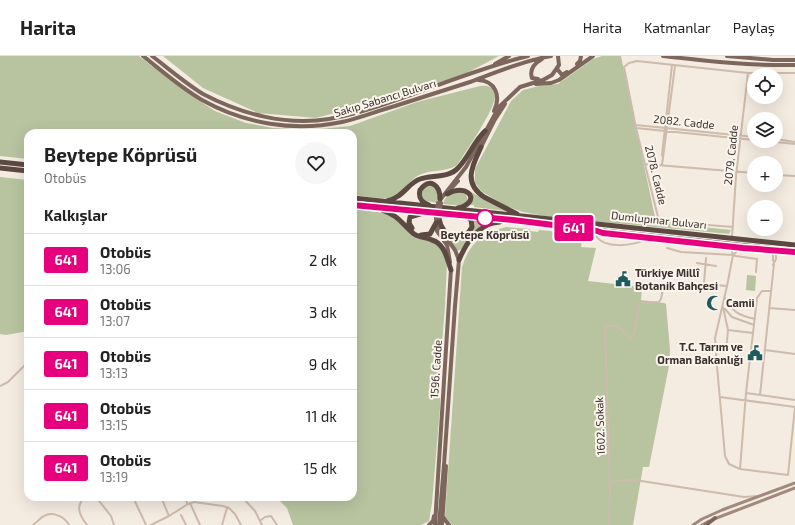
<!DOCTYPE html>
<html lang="tr">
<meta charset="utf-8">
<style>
body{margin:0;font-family:"Exo 2",sans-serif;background:#f6f6f6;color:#222;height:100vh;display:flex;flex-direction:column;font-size:15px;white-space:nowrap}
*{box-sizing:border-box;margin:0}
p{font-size:13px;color:#767676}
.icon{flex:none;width:22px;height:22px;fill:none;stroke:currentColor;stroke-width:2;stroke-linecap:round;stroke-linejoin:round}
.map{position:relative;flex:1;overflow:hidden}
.details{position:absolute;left:24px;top:73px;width:333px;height:372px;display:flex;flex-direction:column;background:#fff;border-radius:12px;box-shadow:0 4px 16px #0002}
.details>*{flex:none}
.badge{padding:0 8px;border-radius:3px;font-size:14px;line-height:26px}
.buttons{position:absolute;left:747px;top:12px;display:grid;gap:8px}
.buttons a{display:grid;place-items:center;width:36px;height:36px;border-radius:50%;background:#fff;box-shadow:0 4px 16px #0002;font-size:20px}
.map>.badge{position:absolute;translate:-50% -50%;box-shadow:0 0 0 2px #fff}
h2{padding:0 20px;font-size:15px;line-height:36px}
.round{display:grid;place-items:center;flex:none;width:42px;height:42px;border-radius:21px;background:#f6f6f6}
.head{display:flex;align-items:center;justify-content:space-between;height:68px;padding:0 20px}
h1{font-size:19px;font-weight:700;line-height:30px}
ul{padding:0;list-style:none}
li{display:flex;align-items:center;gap:12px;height:52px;padding:0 20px;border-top:1px solid #e0e0e0}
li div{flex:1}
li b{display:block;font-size:15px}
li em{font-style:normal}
li .badge{min-width:44px;font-weight:700;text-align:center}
header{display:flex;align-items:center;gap:24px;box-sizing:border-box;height:56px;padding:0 20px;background:#fff;border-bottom:1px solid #e0e0e0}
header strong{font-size:19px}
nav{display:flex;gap:22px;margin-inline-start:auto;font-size:14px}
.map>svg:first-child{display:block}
</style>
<header>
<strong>Harita</strong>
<nav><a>Harita</a><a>Katmanlar</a><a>Paylaş</a></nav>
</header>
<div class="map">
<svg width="795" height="469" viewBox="0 0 795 469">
<rect width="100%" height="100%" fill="#f4ebe1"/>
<path fill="#b8c4a0" d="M0,0H139L186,36L215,55L246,67L273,72L311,74L350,70L417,46L480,30C487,29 493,30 495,38C498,49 465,97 457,109C445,117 431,113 419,119C410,124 404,134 396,140C388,145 363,140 353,139V77H28V103L0,100Z
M163,0H499L467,17L417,35L316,62L258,57L203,32Z
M602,0H621L656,166L731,174L729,178L550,161L523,156L505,150L481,135L475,126V113L511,45L523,34L539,30L558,28L593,3Z
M0,121L28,124V275L6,279L0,278Z
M429,129L434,130L439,138L437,147L422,144L421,133Z
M458,136L466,138L468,145L462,150L443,148C445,140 450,138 458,136Z
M471,136L506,155L474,151V149H470Z
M353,153L377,156L395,160L412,177L429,184L441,192L447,206L445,250L440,312V352L432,447L429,465L421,469H293L287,452L276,441H353Z
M472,164L478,165V167H485V168L461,193L458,195L447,180L455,182L470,176Z
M506,171L530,173V175L538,176L539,174L562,176V181L582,183L581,191L596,192L588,225L642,231L641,244L664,247L666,248L670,294L669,310L649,411H643L633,469H452L445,460L462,211C470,186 482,178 506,171Z
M747,219L756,220L755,235L746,234Z"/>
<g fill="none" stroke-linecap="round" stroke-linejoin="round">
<path stroke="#cdbbac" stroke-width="2" d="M636,69L754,81
M636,72L754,84
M776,83L795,86
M766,85L795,88
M663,101L662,99L672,9
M645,108L754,117
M662,109L675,10
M776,119L795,120
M733,171L659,165L636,72L624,11L629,7L637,5L748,17H795
M594,176C600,194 635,191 647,182
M732,181L736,120L748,17
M667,192L681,196L733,199L736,200L757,203L756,216
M773,195V204L774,206
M733,199L739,193
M706,202L704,228L727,230L733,199L731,192
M697,207L716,210
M773,209L776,203V195
M725,242C734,257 738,259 755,263
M723,251L728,274L753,277L757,242L762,235H770
M769,252L795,254
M725,253L732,261L754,269
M765,294L795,298
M726,296L728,274
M0,330L8,326L28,306
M746,337L753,277
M760,339L774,208
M720,341L795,351L788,419L740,413L729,408L725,400L717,310L715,282L727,230
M740,413L746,337L795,344
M610,426L627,424H635L744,441L757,440
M86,441C74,449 80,460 87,469
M96,441L111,460L114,469
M133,441L146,469
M161,441L169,460
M186,441L187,448
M242,441L255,455L262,469
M190,447L200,469
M181,459L186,469
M261,464L265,461L271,460L277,469
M33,469C37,466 40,462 44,460C53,455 65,461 69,469
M151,469L169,460L188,448L194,446L223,450L229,452L235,458L241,469
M222,469L227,452
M609,469L610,435L605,271C616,265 624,276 631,283L634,278L639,249L642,247L659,246L661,243L663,233"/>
<path stroke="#a18a7d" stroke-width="3" d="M714,463L795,432
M693,469L702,463L722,454L795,427
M702,469L709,465"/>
<path stroke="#7d675c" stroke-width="4" d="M143,0C162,15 181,32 202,44C245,68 294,76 342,66C360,62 377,55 395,50C420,42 445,34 470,26C497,16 523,5 551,0
M152,0C169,13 185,27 203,38C241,58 286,70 329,63C352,59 374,52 396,44C440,29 483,11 528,0
M663,0C707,5 751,10 795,9
M727,0L773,4H795
M495,8L509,0
M577,8L580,5L581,0
M558,14L562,19L567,16
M538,23L532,22C529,13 535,7 542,3
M478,24C496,25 501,40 494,55
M536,28L551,27L559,24L593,0
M480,93L494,65L505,48
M448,136L458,125
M440,144L466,111L499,51L520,31L543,24L552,19L559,9L558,0
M436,162L437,175L447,189L450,206
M440,171L442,176L455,194L459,204L455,250L444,409
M443,461L449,469
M429,469L433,465L434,460
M435,469L451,213
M442,469L446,410
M706,469L715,462"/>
<path stroke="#5c4a42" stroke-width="5" d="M481,91C472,110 463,127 484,141L517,158
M0,106L28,109
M0,112L28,115
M447,138C470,126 481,147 458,152
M353,142L795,189
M387,145C404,141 408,127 420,123C432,119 449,122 458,112C469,101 474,85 485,75
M353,149L435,156L594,174L795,195
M429,149C421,146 418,142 420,134C430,121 440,129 440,143
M382,154C398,159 402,168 414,178C420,182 426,181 432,184C445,188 447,203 451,214
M439,162C442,182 462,190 472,171L471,164L466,160
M412,172L409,167L410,161L423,157
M421,179L430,178L436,167
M712,189L750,193
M459,204C466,187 479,167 500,166"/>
<path stroke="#7d675c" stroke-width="4" d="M436,162L438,147
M439,162L441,147
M439,469L444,409"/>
</g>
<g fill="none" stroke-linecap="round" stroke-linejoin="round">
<g stroke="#fff" stroke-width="9">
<path id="line" d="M353,149L513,164L594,174L603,177L743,192L795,196"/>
</g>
<use href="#line" stroke="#e6007e" stroke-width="6"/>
</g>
<defs>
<g id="civic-bare" transform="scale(1.2)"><path d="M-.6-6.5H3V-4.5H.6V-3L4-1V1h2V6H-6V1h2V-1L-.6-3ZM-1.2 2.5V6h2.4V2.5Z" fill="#1f5a5e" stroke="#fbf5ee" stroke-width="2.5" paint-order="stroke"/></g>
<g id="mosque-bare" transform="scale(1.2)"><path d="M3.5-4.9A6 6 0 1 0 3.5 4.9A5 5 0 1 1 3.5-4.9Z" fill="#1f5a5e" stroke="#fbf5ee" stroke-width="2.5" paint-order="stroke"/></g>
</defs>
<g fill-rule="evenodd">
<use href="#civic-bare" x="623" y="223"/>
<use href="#mosque-bare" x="714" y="247"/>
<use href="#civic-bare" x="755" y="297"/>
</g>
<circle fill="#fff" stroke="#e6007e" stroke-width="2" cx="485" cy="162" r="8"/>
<g text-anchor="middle" stroke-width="4" stroke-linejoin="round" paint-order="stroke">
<g font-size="11" fill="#3b302b" stroke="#fbf5ee">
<text transform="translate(385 42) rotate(-17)" y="4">Sakıp Sabancı Bulvarı</text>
<text transform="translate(684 66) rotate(6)" y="4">2082. Cadde</text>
<text transform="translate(731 99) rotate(-84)" y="4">2079. Cadde</text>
<text transform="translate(656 119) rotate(76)" y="4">2078. Cadde</text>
<text transform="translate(659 164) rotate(6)" y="4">Dumlupınar Bulvarı</text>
<text transform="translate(436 313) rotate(-86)" y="4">1596. Cadde</text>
<text transform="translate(600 370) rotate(-92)" y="4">1602. Sokak</text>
</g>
<g font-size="11" font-weight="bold" fill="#3b302b" stroke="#fbf5ee">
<text x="485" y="183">Beytepe Köprüsü</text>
</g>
<g font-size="11" font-weight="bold" fill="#3b302b" stroke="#fbf5ee" text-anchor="start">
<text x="635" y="221">Türkiye Millî<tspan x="635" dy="13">Botanik Bahçesi</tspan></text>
<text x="726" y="251">Camii</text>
<text x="743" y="295" text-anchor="end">T.C. Tarım ve<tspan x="743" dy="13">Orman Bakanlığı</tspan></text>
</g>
</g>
</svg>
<div class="buttons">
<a><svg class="icon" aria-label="locate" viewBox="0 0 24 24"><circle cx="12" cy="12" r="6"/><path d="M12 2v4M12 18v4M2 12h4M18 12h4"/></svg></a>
<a><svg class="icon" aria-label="layers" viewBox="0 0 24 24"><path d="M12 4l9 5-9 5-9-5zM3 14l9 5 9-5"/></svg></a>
<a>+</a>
<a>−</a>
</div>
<b class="badge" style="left:574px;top:172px;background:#e6007e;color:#fff">641</b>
<section class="details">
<div class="head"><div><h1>Beytepe Köprüsü</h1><p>Otobüs</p></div><a class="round"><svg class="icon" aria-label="heart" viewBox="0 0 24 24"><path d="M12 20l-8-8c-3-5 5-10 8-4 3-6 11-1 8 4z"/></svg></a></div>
<h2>Kalkışlar</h2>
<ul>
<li><span class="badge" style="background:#e6007e;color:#fff">641</span><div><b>Otobüs</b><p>13:06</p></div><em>2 dk</em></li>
<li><span class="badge" style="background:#e6007e;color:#fff">641</span><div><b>Otobüs</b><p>13:07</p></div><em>3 dk</em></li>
<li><span class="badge" style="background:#e6007e;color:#fff">641</span><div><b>Otobüs</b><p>13:13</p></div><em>9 dk</em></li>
<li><span class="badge" style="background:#e6007e;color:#fff">641</span><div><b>Otobüs</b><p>13:15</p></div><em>11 dk</em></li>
<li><span class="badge" style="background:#e6007e;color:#fff">641</span><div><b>Otobüs</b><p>13:19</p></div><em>15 dk</em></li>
</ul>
</section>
</div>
